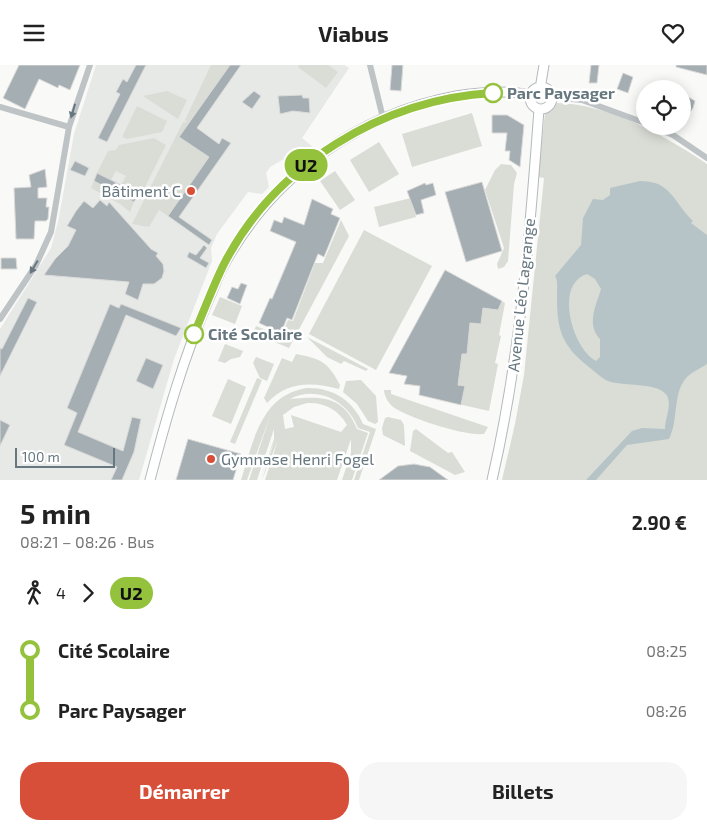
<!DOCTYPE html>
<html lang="fr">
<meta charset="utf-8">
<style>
body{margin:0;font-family:"Exo 2",sans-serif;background:#f6f6f6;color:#222;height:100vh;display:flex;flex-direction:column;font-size:19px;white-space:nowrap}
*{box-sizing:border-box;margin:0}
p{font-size:16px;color:#767676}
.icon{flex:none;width:28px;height:28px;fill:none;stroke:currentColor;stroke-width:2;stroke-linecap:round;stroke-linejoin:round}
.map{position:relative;height:415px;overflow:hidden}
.details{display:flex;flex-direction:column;background:#fff;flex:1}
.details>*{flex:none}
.badge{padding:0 10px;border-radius:16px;font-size:18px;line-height:32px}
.fabs{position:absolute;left:636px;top:15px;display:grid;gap:10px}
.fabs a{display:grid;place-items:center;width:55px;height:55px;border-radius:50%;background:#fff;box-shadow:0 2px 12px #0003;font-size:25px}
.scale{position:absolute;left:15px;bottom:12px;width:100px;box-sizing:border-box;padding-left:5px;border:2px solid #66777f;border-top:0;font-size:14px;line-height:18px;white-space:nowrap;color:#66777f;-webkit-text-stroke:4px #fff;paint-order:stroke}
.map>.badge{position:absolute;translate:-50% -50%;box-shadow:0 0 0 2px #fff}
.legs{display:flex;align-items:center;gap:8px;height:55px;padding:0 20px;font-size:16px}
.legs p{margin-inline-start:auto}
.summary{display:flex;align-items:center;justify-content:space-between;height:85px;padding:0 20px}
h1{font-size:28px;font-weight:700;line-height:38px}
.action{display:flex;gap:10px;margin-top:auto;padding:10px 20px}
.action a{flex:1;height:58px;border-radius:20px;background:#d74f38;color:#fff;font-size:20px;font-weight:700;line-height:58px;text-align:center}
.action a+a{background:#f6f6f6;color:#222}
ul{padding:0 20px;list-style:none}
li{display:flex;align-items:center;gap:18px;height:60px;font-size:19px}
li i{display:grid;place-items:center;width:8px;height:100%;margin:0 6px;background:currentColor}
li i::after{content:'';width:12px;height:12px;margin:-6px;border:4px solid;border-radius:50%;background:#fff}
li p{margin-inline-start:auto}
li:first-child i{background:linear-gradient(#0000 50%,currentColor 0)}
li:last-child i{background:linear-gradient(currentColor 50%,#0000 0)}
header{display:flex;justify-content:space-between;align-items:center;height:65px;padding:0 20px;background:#fff;font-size:22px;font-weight:700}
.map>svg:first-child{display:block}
</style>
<header><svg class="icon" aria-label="menu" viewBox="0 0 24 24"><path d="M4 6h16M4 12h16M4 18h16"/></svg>Viabus<svg class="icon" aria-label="heart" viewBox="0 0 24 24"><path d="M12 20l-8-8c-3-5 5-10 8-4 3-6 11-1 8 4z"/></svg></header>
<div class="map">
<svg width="707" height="415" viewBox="0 0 707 415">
<rect width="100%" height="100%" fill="#f9f9f7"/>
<path fill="#e7e9e7" d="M96,0H344L349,3L302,73L313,82L293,97L282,95L270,102L266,108L269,122L262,129L248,127L217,169L211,183L212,196L174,294L139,415H0V264L51,183L58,157L74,69Z"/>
<path fill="#d9ddd6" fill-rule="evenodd" d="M211,0H230L179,72L209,92L168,151L159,145L149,162L132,159L183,57H187L185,55Z
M299,0H328L338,7L326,23L298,2Z
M167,26L187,35L178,54L143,31Z
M557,38C609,39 664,70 707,99V415H502L515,359L524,310L544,113L538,112L545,48L551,46Z
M137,41L167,56L162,67L127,74L122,72Z
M472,48L482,81L412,102L402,69Z
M154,73L166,80L141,130L121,120L126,111L116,106L111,115L97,108L108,86L116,85L119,80Z
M379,77L399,109L369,127L350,95Z
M501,99L511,100L517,108L514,119L508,196L504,202L498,204L497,199L504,183L485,125L495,105Z
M335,106L355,135L340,145L320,116Z
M94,116L134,137L130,147L120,139L91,123Z
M411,133L416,152L379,162L374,142Z
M341,155L349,171L289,283L253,268L256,261L281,271L288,255L293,256L315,198H323Z
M364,165L432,201L376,305L309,269Z
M445,205L505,238L499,270L501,271L495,298L498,299L489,346L419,330L420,321L404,319L407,311L389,308Z
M220,232L242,241L235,259L212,250Z
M307,272L368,304L366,306L344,296L341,299L327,292Z
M225,279L243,286L240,292L231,294L225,298L218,296Z
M296,289C322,294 328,297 340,320L339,324C312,317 288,316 267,338L264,333L282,293L292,297Z
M256,292L274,299L267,316L260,313L253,298Z
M257,313L262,315L235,379L230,377Z
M228,314L246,322L231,359L212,351Z
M361,315L376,331L378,357L375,359L368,356L357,339L343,327L346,316Z
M306,323C332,322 353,335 363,359L376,364L359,415H354L370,367L358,363C348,336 317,320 290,334C320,331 344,330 357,364L368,368L352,415H342L351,388V374L337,415H265L278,375L262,415L275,374L260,415L274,374V364L257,415H249L270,351L247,415H241C253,378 260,331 306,323ZM307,338C324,337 339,345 347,360L341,367L291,350L294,362L285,364L283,350L294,342Z
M384,325H391V329L488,362L484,369C463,371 410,353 393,342C388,338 384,330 384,325Z
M388,352L401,355L404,360L405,381L383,370L382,363L385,353Z
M416,364L448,388L452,387L465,407L455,410L410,386L413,366Z"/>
<path fill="#b7c4c7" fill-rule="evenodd" d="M640,116C672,116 673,137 693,156L691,158L707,170V299C701,303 692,307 687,312C672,328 679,355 669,374L627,380L596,415H586L632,366L642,363L665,364C665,354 671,343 668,333C663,316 622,322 608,316C604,315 588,301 584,298C559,277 557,259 557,229C557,223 558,215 555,211L581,180L583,153L593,134L603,135L610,130V123ZM587,209L595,214L601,224C596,241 586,259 600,274V292L596,296C572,283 554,219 587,209Z"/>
<path fill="#a5afb3" stroke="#dbdad9" d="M19,0H80L70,25L59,20L58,23L39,14L25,44L3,33Z
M136,0H146L107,77L98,73L120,29L116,27L123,14L127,17Z
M230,0H241L197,63L219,79L222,73L231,78L179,152L212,175L209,180L168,151L209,92L179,72Z
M392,0H403L401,26L390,25Z
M591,0H599L597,18H589Z
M676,0H707V10L676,2Z
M623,8L633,12L628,28L617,24Z
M254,26L261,31L252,44L242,37Z
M302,30L303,33H309L310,48L293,46L280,49L278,31Z
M685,30L695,36L693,43L682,59V43L686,37L682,35Z
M492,50H507L524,60L520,102L509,95L510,86H505L507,68H492Z
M75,96L89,103L85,111L70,105Z
M45,104L47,122L38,123V133H47L46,142H49L48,154L46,156H35L34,174H16L14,123L31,122L29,110Z
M97,108L139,129L134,137L94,116Z
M482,117L502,186L466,197L445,127Z
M425,118L426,120L433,118L436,130L421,135L424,148L416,150L407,126Z
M312,134L333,144L331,149L340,153L324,192L318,189L292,255L287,253L281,268L259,258L270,233L272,234L296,177L270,166L274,155L282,158L284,152L304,160Z
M100,135L107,141L109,137L151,184L158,188L156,191L163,199L164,206L162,213L154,219H143L138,235L125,229L129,217L44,210L55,194L68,181L76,165L67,161L76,146L84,136L93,143Z
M204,180L207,183L200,193L209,198L206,203L187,192L189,187L196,190Z
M1,193H16L17,204H1Z
M445,205L502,236L498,245L483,243L481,259L470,258L467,289H462L458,320L465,321L461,340L419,330L420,321L404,319L407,311L389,308Z
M241,218L247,220L240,239L227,233L232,222L238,224Z
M28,233L37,237L0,311V283L2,284Z
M110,239L119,243L121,239L181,263L176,271L126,250L78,367L123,386L132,352L141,354L134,387L122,415H111L117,402L64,380L77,348L67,343Z
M146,293L163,300L153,324L136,316Z
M0,355L10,360L0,381Z
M188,374L241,389L233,415H176Z
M414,399L430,402L448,415H379L398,401Z"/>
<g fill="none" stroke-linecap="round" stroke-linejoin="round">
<g stroke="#b3b9bd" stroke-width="11">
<path id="secondary" d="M530 33a11 11 0 1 1 22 0a11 11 0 1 1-22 0Z
M150,415C166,354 183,294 208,236C214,223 218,210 225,198C273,111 359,49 456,31C473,28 492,27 509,27C519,27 529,32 539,30L544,0
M492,415C520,294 530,168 539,44"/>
</g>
<path stroke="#bec3c6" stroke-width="6" d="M370,0L383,53
M552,32L582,35L645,58
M0,42L69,62
M652,61L673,70L707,93
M0,254L36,200L51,167L69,62L90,0"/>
<use href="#secondary" stroke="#fff" stroke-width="9"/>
</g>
<defs><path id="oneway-solid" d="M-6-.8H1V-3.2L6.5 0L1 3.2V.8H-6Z" transform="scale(1.25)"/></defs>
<g fill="#66777f">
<use href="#oneway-solid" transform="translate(73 46) rotate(106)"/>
<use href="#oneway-solid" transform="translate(34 202) rotate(121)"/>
</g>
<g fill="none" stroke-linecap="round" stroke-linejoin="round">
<g stroke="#fff" stroke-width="11">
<path id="line-1" d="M194,269C204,246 213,221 224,199C275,100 383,34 493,28"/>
</g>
<use href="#line-1" stroke="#94c23d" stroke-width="8"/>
</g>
<g fill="#fff" stroke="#94c23d" stroke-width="2.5">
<circle cx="493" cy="28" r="9"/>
<circle cx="194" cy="269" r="9"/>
</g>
<g fill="#d74f38" stroke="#fff" stroke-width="2">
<circle cx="191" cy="126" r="5"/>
<circle cx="211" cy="394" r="5"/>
</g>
<g text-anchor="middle" stroke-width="5" stroke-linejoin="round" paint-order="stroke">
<g font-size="16" font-weight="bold" fill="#66777f" stroke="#fff" text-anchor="start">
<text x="507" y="34">Parc Paysager</text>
<text x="208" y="275">Cité Scolaire</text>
</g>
<g font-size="16" fill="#66777f" stroke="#fff" text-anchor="end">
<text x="181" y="132">Bâtiment C</text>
<text x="221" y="400" text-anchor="start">Gymnase Henri Fogel</text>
</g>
<g font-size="16" fill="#66777f" stroke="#fff">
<text transform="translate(521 230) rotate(-84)" y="6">Avenue Léo Lagrange</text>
</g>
</g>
</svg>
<div class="fabs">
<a><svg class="icon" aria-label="locate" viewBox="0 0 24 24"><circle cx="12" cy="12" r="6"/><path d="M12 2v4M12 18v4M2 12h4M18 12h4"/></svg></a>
</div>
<div class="scale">100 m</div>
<b class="badge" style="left:306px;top:100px;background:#94c23d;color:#111">U2</b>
</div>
<section class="details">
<div class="summary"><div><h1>5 min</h1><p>08:21 – 08:26 · Bus</p></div><b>2.90 €</b></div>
<div class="legs"><svg class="icon" aria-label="walk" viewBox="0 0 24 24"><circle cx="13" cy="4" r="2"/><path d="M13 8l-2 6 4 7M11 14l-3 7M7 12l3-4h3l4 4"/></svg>4<svg class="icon" aria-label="forward" viewBox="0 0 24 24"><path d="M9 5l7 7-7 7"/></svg><b class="badge" style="background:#94c23d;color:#111">U2</b></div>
<ul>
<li><i style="color:#94c23d"></i><b>Cité Scolaire</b><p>08:25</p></li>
<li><i style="color:#94c23d"></i><b>Parc Paysager</b><p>08:26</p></li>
</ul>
<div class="action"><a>Démarrer</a><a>Billets</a></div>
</section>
